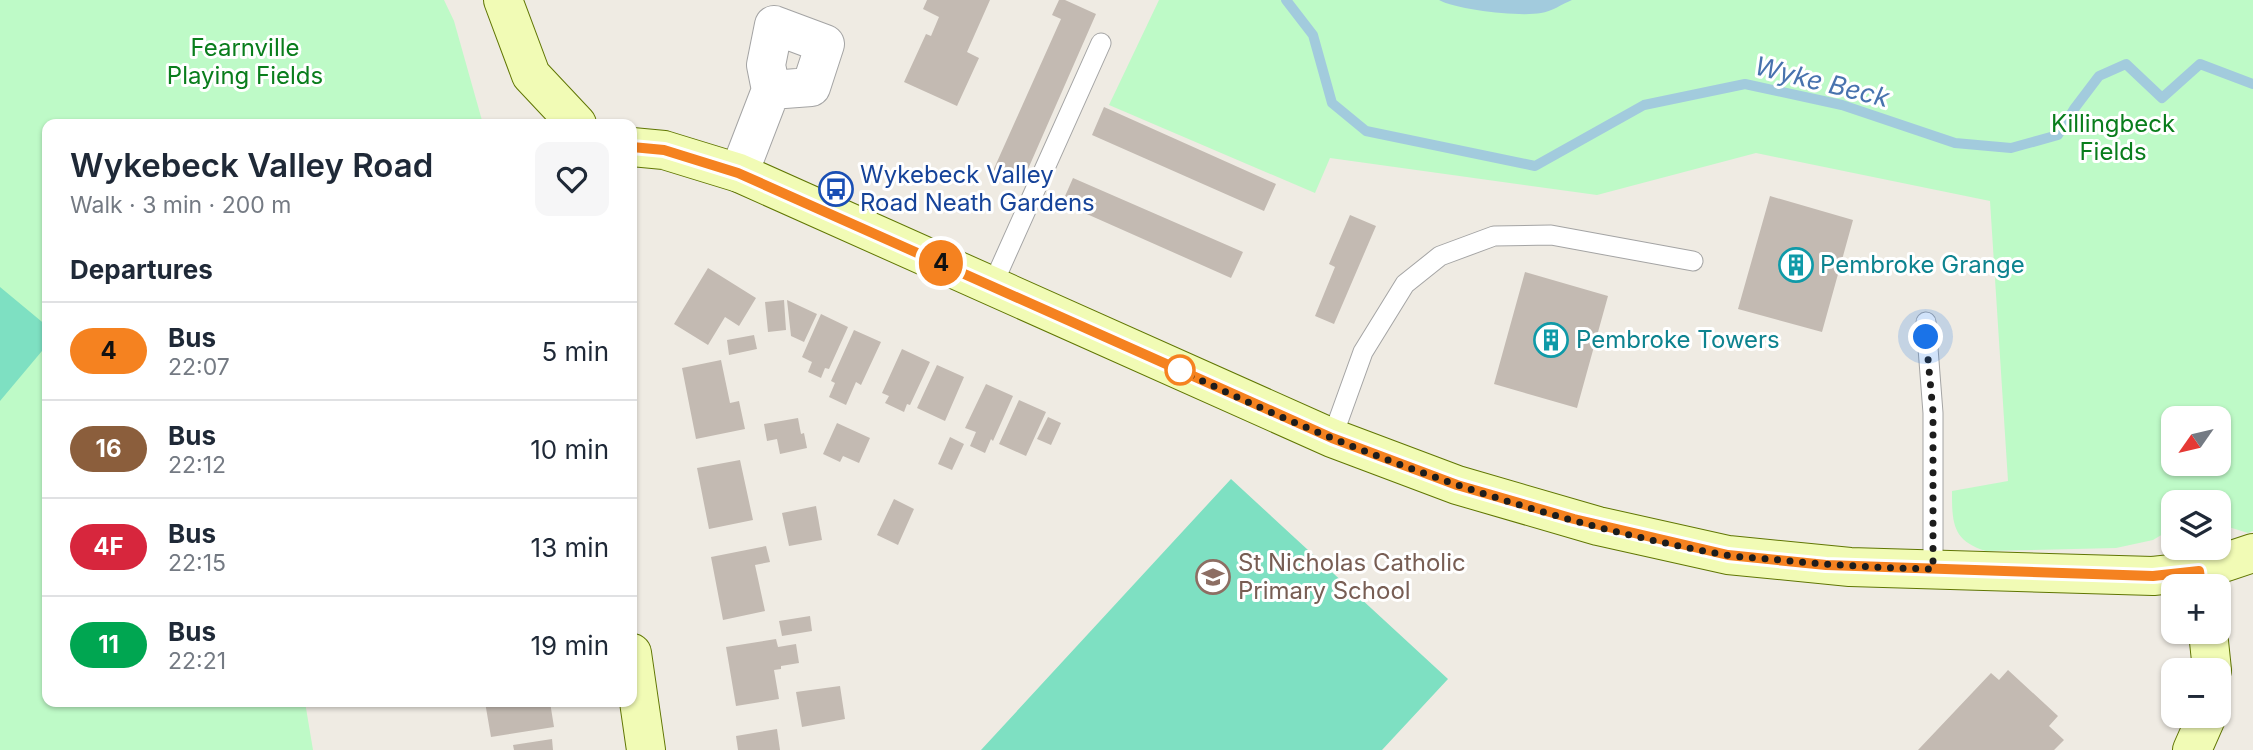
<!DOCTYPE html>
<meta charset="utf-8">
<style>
body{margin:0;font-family:Inter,sans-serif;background:#f6f6f7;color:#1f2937;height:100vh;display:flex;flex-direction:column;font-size:26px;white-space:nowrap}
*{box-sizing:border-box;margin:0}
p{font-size:23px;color:#747a83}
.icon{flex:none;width:38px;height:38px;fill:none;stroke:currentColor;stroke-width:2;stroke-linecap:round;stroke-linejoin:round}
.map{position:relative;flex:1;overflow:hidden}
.sheet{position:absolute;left:42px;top:119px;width:595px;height:588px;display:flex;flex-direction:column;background:#fff;border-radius:14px;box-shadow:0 2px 5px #0004}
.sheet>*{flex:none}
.badge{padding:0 14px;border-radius:23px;font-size:24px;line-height:46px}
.needle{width:46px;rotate:236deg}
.controls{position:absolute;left:2161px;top:406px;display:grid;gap:14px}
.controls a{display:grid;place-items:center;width:70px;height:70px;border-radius:14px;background:#fff;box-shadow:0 2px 5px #0004;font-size:35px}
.you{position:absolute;width:35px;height:35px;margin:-18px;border:5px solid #fff;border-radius:50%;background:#1a73e8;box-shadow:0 0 0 10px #1a73e833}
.map>.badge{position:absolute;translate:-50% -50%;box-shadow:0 0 0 4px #fff}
h2{padding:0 28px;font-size:26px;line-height:63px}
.round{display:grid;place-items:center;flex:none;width:74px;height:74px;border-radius:14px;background:#f6f6f7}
.summary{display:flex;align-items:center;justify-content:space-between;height:119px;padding:0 28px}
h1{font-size:33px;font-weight:600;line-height:52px}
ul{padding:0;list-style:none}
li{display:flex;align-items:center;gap:21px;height:98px;padding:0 28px;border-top:2px solid #e0e1e3}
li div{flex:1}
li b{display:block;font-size:26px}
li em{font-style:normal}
li .badge{min-width:77px;font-weight:700;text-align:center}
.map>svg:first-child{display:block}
</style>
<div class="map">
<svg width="2253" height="750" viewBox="0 0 2253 750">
<rect width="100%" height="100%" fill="#efebe3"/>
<path fill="#befac7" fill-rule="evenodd" d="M0,0H444L454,21L483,124H47V702H305L313,750H0Z
M1159,0H2253V531L2248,533L2219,524V502H2174L2173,528L2153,540L2116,548L1986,551C1952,541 1952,522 1952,491L2008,481L1990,201L1756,153L1597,195L1330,158L1315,193L1109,105ZM2174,418H2219V464H2174Z"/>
<path fill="#7ee0c2" d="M0,287L47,326V345L0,401Z
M1231,479L1448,679L1382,750H981Z"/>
<path fill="#a2cbdd" d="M1439,0H1572C1562,4 1551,12 1541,13C1520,17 1457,10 1439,0Z"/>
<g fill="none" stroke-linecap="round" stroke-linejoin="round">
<path stroke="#a2cbdd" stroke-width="10" d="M1286,0L1313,35L1332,103L1366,131L1535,166L1644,105L1745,84L1842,105L1955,143L2011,148L2058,135L2074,109L2099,76L2126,64L2162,98L2200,64L2253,84"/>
</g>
<path fill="#c3bab2" d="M927,0H990L967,52L979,58L957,106L904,82L926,34L931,36L939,17L923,9Z
M1059,0H1065L1096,14L1021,185L992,173L1061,19L1052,15Z
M1104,107L1276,184L1264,211L1092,135Z
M1073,178L1243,252L1231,278L1062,203Z
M1770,196L1853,220L1822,332L1738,309Z
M1350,215L1376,226L1334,324L1315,316L1335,267L1329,264Z
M708,268L756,298L739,326L725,317L708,345L674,324Z
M1525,272L1608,296L1577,408L1494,384Z
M784,300L786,330L768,332L765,302Z
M787,300L817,314L804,342L791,336Z
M821,314L848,327L829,369L825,368L821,378L808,372L812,362L802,357Z
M854,330L881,342L861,385L856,382L846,405L829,397L835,383L831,381Z
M754,335L757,349L729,355L727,340Z
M902,349L930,362L910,405L907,404L904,412L885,403L889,396L882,393Z
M721,360L730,403L739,401L745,429L696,439L682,368Z
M937,365L964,377L945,421L917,408Z
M986,384L1013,396L993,441L991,439L985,453L970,446L976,432L965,428Z
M1019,400L1046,412L1026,456L999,444Z
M1048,417L1061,423L1051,445L1037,439Z
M798,418L801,434L804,433L807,448L780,454L777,439L767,441L764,424Z
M837,423L870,438L859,463L843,456L840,462L823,454Z
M950,437L964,444L952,470L938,464Z
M740,460L753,520L709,529L697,468Z
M894,499L914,509L898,545L877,535Z
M816,506L822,540L789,546L782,513Z
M766,546L770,562L755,565L765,611L723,620L711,557Z
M810,616L812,631L782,636L779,621Z
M776,639L778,647L796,644L799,663L781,666V669L774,670L779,699L736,706L726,647Z
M2008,670L2058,716L2049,726L2064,740L2054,750H1918L1991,673L1999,680Z
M840,686L845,719L802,727L796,692Z
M485,702H550L554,727L491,737Z
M777,729L780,750H738L736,736Z
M552,739L553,750H514L513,745Z"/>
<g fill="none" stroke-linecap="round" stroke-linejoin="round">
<g stroke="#a4a4a4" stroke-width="21">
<path id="lane" d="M992,286L1101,43
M1926,322L1933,413V569
M1332,438L1363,352L1405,284L1440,256L1494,236L1551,235L1693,261"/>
</g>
<g stroke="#a4a4a4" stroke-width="40">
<path id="street" d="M739,173L771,90L766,65L774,25L825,44L811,87L771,90"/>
</g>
<g stroke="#607603" stroke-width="40">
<path id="secondary" d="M503,0L531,75L577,124
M632,147L664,150L739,173L1332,438L1457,485L1598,526L1728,555L1850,567L2153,576L2199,571L2253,553
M2208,632L2212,670
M632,653L646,750
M2192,750L2207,716"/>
</g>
<use href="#lane" stroke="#fff" stroke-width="19"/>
<use href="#street" stroke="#fff" stroke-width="38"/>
<use href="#secondary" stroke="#f1fbb5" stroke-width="38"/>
</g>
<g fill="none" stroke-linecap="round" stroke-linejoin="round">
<g stroke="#fff" stroke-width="16">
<path id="line" d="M632,147L664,150L738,173L1332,438L1457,485L1574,519L1728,555L1826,565L2153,576L2199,571L2201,586"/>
</g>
<use href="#line" stroke="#f58220" stroke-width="10"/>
<path stroke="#1d1d1d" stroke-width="7" stroke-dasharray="0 12.6" d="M1180,370C1350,453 1539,522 1726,555C1744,558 1762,558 1779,560C1830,565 1881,568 1933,569V412L1926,337"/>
</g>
<defs>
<g id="bus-ring" transform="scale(1.75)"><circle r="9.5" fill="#fff" stroke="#1a4fb4" stroke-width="1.5"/><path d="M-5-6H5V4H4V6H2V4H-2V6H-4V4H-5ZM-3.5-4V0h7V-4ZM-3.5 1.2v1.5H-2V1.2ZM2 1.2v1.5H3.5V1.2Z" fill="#1a4fb4"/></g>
<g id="building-ring" transform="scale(1.75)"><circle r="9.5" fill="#fff" stroke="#0f9aa8" stroke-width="1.5"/><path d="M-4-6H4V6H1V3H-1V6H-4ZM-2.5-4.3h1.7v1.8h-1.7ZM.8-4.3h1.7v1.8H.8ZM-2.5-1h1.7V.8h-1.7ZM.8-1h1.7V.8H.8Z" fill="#0f9aa8"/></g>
<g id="school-ring" transform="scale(1.75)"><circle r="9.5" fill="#fff" stroke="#8d6e63" stroke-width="1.5"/><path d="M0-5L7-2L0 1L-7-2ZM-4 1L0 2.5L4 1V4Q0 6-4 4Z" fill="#8d6e63"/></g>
</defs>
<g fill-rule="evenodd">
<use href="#bus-ring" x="836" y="189"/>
<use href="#building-ring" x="1796" y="265"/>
<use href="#building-ring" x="1551" y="340"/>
<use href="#school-ring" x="1213" y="577"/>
</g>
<circle fill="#fff" stroke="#f58220" stroke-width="3.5" cx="1180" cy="370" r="14"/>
<g text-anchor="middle" stroke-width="6" stroke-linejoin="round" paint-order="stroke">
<g font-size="24" fill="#097d1c" stroke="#fff">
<text x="245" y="56">Fearnville<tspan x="245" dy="28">Playing Fields</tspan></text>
<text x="2113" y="132">Killingbeck<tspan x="2113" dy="28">Fields</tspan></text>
</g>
<g font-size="24" fill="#164399" stroke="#fff" text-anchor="start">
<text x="860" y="183">Wykebeck Valley<tspan x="860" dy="28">Road Neath Gardens</tspan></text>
</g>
<g font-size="24" fill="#0d838f" stroke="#fff" text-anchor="start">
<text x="1820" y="273">Pembroke Grange</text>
<text x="1576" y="348">Pembroke Towers</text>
</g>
<g font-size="24" fill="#785e54" stroke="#fff" text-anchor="start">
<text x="1238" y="571">St Nicholas Catholic<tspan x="1238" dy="28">Primary School</tspan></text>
</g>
<g font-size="26" font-style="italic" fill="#4873ae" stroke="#fff">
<text transform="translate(1822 82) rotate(14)" y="9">Wyke Beck</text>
</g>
</g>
</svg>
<div class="controls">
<a><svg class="needle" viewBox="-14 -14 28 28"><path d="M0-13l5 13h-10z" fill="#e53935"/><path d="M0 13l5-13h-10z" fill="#747a83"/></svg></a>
<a><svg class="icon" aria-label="layers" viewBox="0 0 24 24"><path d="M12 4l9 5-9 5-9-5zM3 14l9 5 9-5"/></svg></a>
<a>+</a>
<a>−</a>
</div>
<div class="you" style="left:1926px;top:337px"></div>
<b class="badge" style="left:941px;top:263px;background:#f58220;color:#111">4</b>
<section class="sheet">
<div class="summary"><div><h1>Wykebeck Valley Road</h1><p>Walk · 3 min · 200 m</p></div><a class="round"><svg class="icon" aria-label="heart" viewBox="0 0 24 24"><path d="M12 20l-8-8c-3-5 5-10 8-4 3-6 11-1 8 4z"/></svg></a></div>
<h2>Departures</h2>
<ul>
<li><span class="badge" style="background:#f58220;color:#111">4</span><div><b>Bus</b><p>22:07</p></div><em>5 min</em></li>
<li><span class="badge" style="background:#8b5e3c;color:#fff">16</span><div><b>Bus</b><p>22:12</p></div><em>10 min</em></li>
<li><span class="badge" style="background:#d7263d;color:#fff">4F</span><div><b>Bus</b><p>22:15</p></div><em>13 min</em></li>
<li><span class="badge" style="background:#00a651;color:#fff">11</span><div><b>Bus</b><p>22:21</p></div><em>19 min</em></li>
</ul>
</section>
</div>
